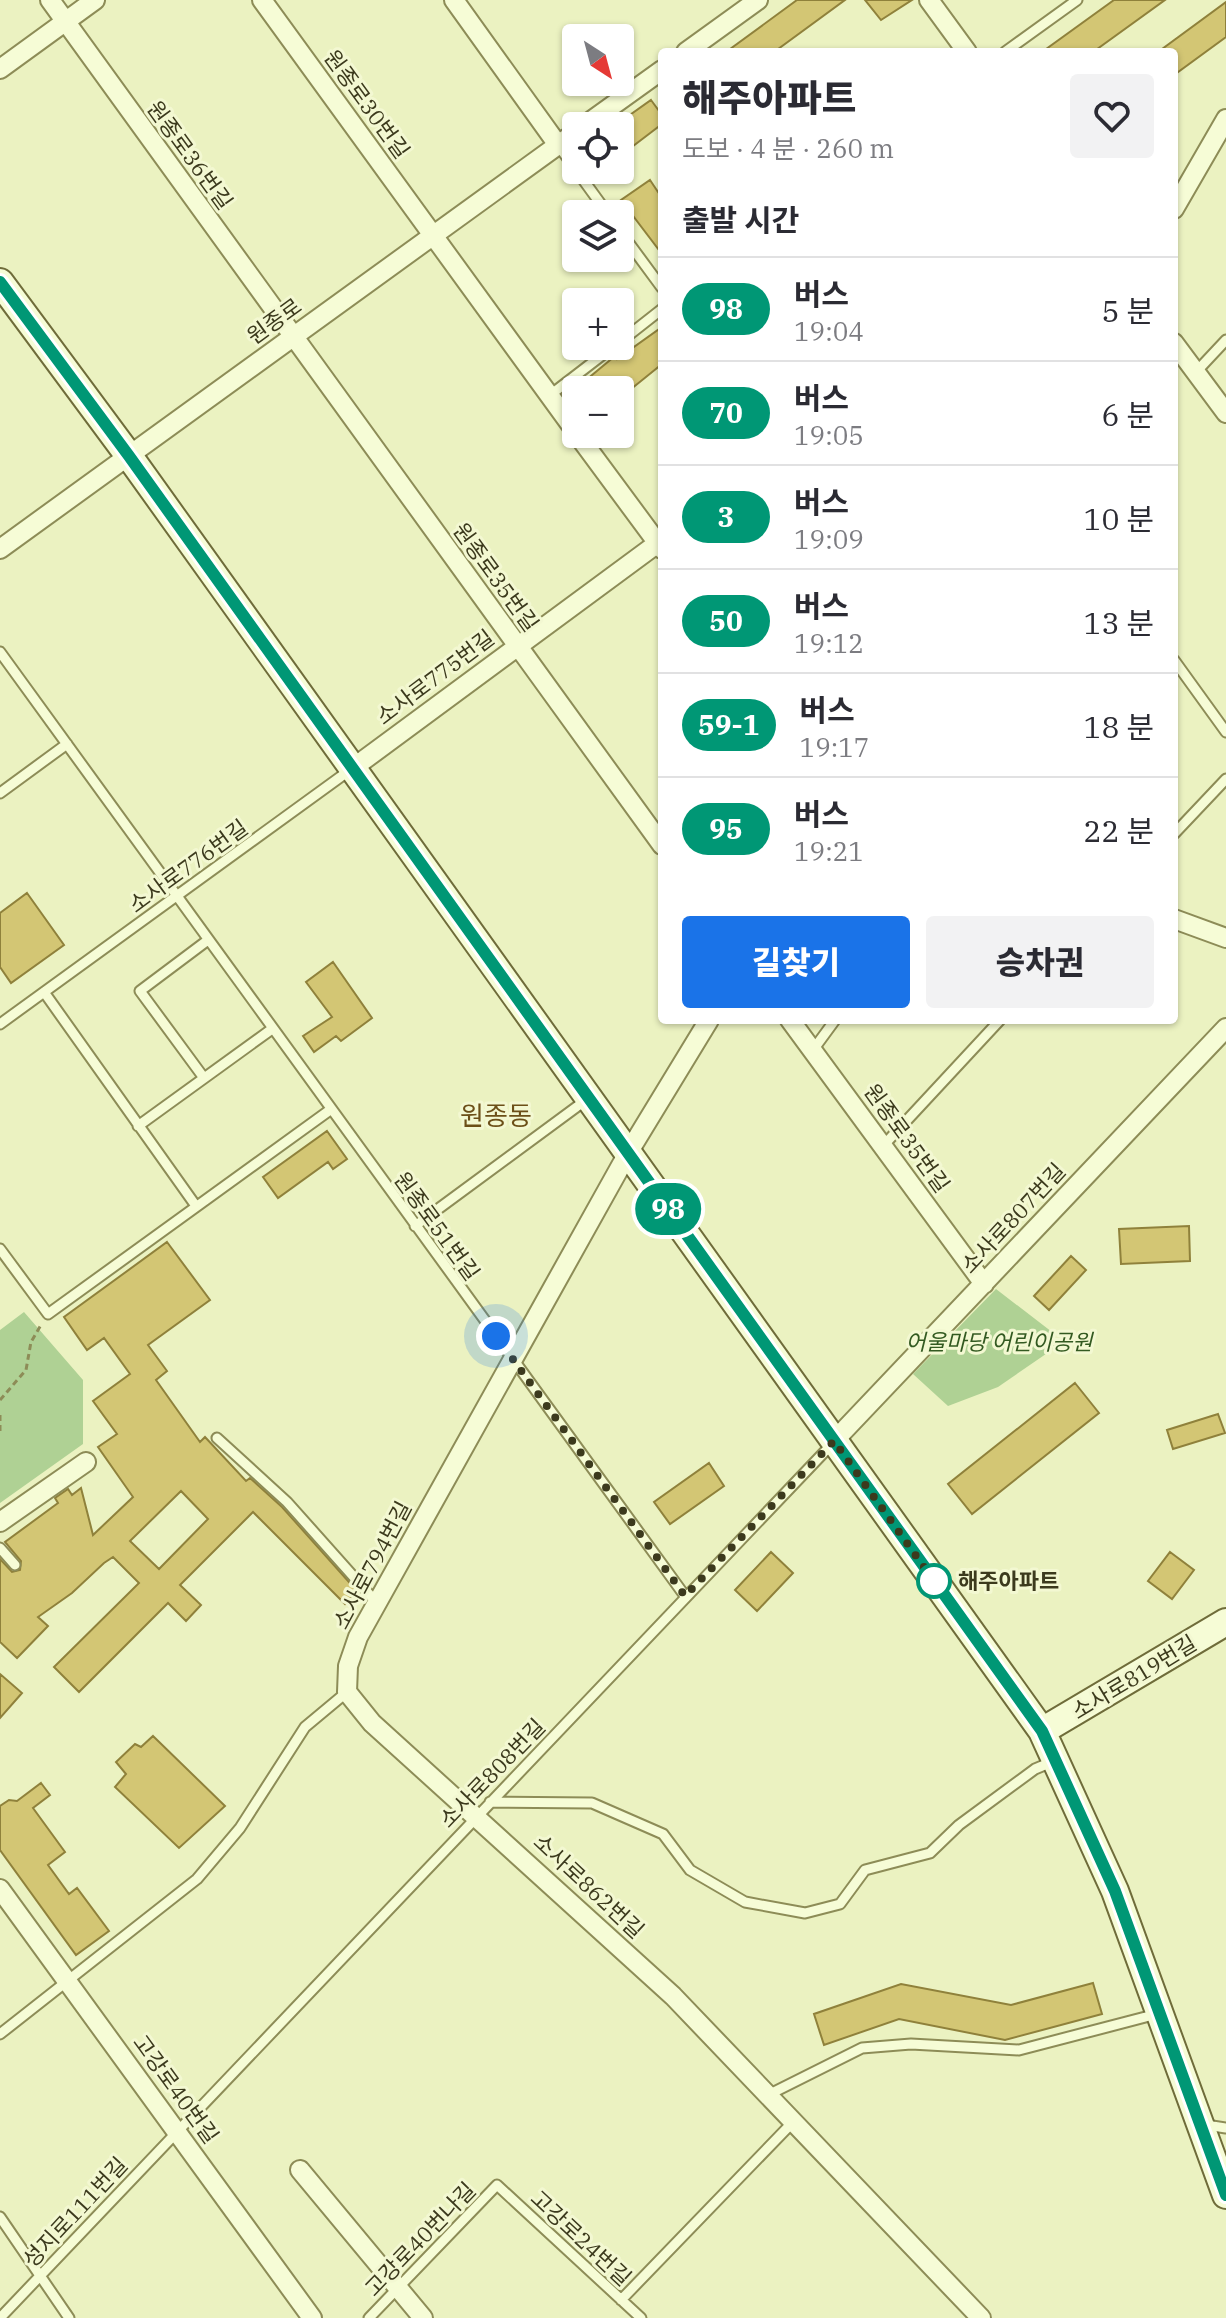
<!DOCTYPE html>
<html lang="ko">
<meta charset="utf-8">
<style>
body{margin:0;font-family:"IBM Plex Serif","Noto Sans KR",serif;background:#f2f2f3;color:#2b2b33;height:100vh;display:flex;flex-direction:column;font-size:30px;white-space:nowrap}
*{box-sizing:border-box;margin:0}
p{font-size:26px;color:#7c7c81}
.icon{flex:none;width:44px;height:44px;fill:none;stroke:currentColor;stroke-width:2;stroke-linecap:round;stroke-linejoin:round}
.map{position:relative;flex:1;overflow:hidden}
.details{position:absolute;left:658px;top:48px;width:520px;height:976px;display:flex;flex-direction:column;background:#fff;border-radius:8px;box-shadow:0 2px 6px #0004}
.details>*{flex:none}
.badge{padding:0 16px;border-radius:26px;font-size:28px;line-height:52px}
.needle{width:52px;rotate:144deg}
.fabs{position:absolute;left:562px;top:24px;display:grid;gap:16px}
.fabs a{display:grid;place-items:center;width:72px;height:72px;border-radius:8px;background:#fff;box-shadow:0 2px 6px #0004;font-size:40px}
.you{position:absolute;width:40px;height:40px;margin:-20px;border:6px solid #fff;border-radius:50%;background:#1a73e8;box-shadow:0 0 0 12px #1a73e833}
.map>.badge{position:absolute;translate:-50% -50%;box-shadow:0 0 0 4px #fff}
h2{padding:0 24px;font-size:30px;line-height:72px}
.round{display:grid;place-items:center;flex:none;width:84px;height:84px;border-radius:8px;background:#f2f2f3}
.headline{display:flex;align-items:center;justify-content:space-between;height:136px;padding:0 24px}
h1{font-size:38px;font-weight:800;line-height:60px}
.cta{display:flex;gap:16px;margin-top:auto;padding:16px 24px}
.cta a{flex:1;height:92px;border-radius:8px;background:#1a73e8;color:#fff;font-size:32px;font-weight:800;line-height:92px;text-align:center}
.cta a+a{background:#f2f2f3;color:#2b2b33}
ul{padding:0;list-style:none}
li{display:flex;align-items:center;gap:24px;height:104px;padding:0 24px;border-top:2px solid #e1e1e2}
li div{flex:1}
li b{display:block;font-size:30px}
li em{font-style:normal}
li .badge{min-width:88px;font-weight:700;text-align:center}
.map>svg:first-child{display:block}
</style>
<div class="map">
<svg width="1226" height="2318" viewBox="0 0 1226 2318">
<rect width="100%" height="100%" fill="#ebf2c1"/>
<path fill="#afd194" d="M996,1289L1052,1332L1059,1345L998,1387L948,1406L913,1374Z
M24,1312L83,1380V1444L0,1503V1330Z"/>
<path fill="#d3c674" stroke="#8f813b" stroke-width="2" fill-rule="evenodd" d="M797,0H845L774,52H726Z
M865,0H912L881,20Z
M1114,0H1165L1093,52H1042Z
M1226,2V37L1174,75V52H1158Z
M651,100L662,115V124L620,156V122Z
M650,180L662,198V254L621,200Z
M662,327V364L620,398V390H574L615,356L617,359Z
M27,893L64,945L11,983L0,967V913Z
M333,962L372,1018L341,1041L336,1036L314,1052L303,1036L332,1017L306,982Z
M327,1131L347,1159L333,1169L328,1162L278,1198L263,1177Z
M1189,1226L1190,1261L1121,1264L1119,1229Z
M167,1242L210,1300L148,1345L167,1371L156,1380L200,1442L205,1437L246,1481L250,1478L282,1507L357,1591L345,1604L253,1512L180,1585L201,1605L186,1621L168,1603L79,1692L54,1667L139,1583L113,1557L104,1563L72,1593L38,1617L48,1626L17,1658L0,1642V1559L12,1572L20,1570L21,1561L5,1542L58,1503L55,1498L68,1489L72,1495L81,1488L93,1535L133,1497L98,1447L117,1434L93,1401L130,1374L104,1338L87,1350L64,1317ZM181,1491L208,1519L159,1569L130,1541Z
M1071,1256L1086,1270L1049,1310L1034,1296Z
M1075,1383L1099,1413L972,1514L948,1484Z
M1218,1414L1225,1433L1173,1449L1167,1430Z
M709,1463L724,1486L670,1524L654,1502Z
M771,1552L793,1573L757,1611L735,1590Z
M1170,1552L1194,1570L1172,1599L1148,1581Z
M0,1674L22,1693L0,1718Z
M153,1736L225,1806L179,1848L115,1787L126,1774L116,1762L135,1744L141,1747Z
M41,1783L50,1795L33,1808L65,1852L48,1865L69,1894L77,1888L109,1931L76,1955L0,1850V1806L9,1800L17,1801Z
M1093,1983L1102,2014L1005,2040L899,2019L824,2045L814,2014L901,1984L1011,2005Z"/>
<g fill="none" stroke-linecap="round" stroke-linejoin="round">
<g stroke="#8d8c57" stroke-width="13">
<path id="lane" d="M1005,52L1077,0
M558,145L608,214
M620,231L662,288
M620,342L662,309
M1196,372L1226,340
M549,396L614,346
M0,652L685,1596
M1174,660L1226,732
M0,793L67,744
M1174,834L1226,779
M44,992L196,1206
M0,1024L350,770
M813,1050L835,1020
M204,1078L140,991L208,940
M138,1126L272,1029
M883,1146L1000,1020
M415,1226L586,1100
M0,1249L48,1314L330,1110
M217,1438L287,1502L377,1603
M0,1548L15,1565
M490,1802L592,1803L663,1834L690,1870L745,1902L805,1913L840,1904L865,1870L930,1853L959,1825L1035,1769L1054,1761
M0,2034L197,1879L240,1828L305,1727L347,1692
M768,2095L862,2048L911,2044L1019,2050L1157,2014
M1206,2125L1226,2128
M0,2217L69,2318
M621,2300L793,2122
M0,2318L832,1444
M369,2318L497,2185L641,2318"/>
</g>
<g stroke="#8d8c57" stroke-width="22">
<path id="street" d="M50,0L662,845
M262,0L576,432
M454,0L558,145
M929,0L967,52
M686,52L758,0
M0,69L95,0
M584,126L662,70
M1174,209L1226,119
M1174,343L1226,413
M577,434L662,549
M0,549L576,132
M353,768L662,540
M1174,919L1226,938
M709,1020L628,1153L358,1637L348,1666L347,1692L372,1723L673,1996L981,2318
M790,1020L984,1284
M834,1441L1226,1028
M0,1522L86,1462
M0,1889L312,2318
M300,2170L423,2318"/>
</g>
<g stroke="#6f6c3a" stroke-width="30">
<path id="secondary" d="M0,282L129,456L1042,1731L1115,1891L1226,2195
M1042,1731L1226,1622"/>
</g>
<path stroke="#8d8c57" stroke-width="3" stroke-dasharray="6 4" stroke-linecap="butt" d="M0,1400L26,1370L31,1342L41,1325
M0,1415V1432"/>
<use href="#lane" stroke="#f6fcd6" stroke-width="9"/>
<use href="#street" stroke="#f6fcd6" stroke-width="18"/>
<use href="#secondary" stroke="#f6fcd6" stroke-width="26"/>
</g>
<g fill="none" stroke-linecap="round" stroke-linejoin="round">
<g stroke="#fff" stroke-width="18">
<path id="line" d="M0,282L129,456L1042,1731L1115,1891L1226,2195"/>
</g>
<use href="#line" stroke="#009775" stroke-width="12"/>
<path stroke="#3c3a1d" stroke-width="8" stroke-dasharray="0 14.4" d="M496,1336L685,1596L834,1441L934,1581"/>
</g>
<circle fill="#fff" stroke="#009775" stroke-width="4" cx="934" cy="1581" r="16"/>
<g text-anchor="middle" stroke-width="6" stroke-linejoin="round" paint-order="stroke">
<g font-size="22" fill="#3c3a1d" stroke="#f3f8d2">
<text transform="translate(367 104) rotate(54)" y="8">원종로30번길</text>
<text transform="translate(190 155) rotate(54)" y="8">원종로36번길</text>
<text transform="translate(274 321) rotate(-36)" y="8">원종로</text>
<text transform="translate(496 577) rotate(54)" y="8">원종로35번길</text>
<text transform="translate(435 677) rotate(-37)" y="8">소사로775번길</text>
<text transform="translate(188 866) rotate(-36)" y="8">소사로776번길</text>
<text transform="translate(907 1138) rotate(54)" y="8">원종로35번길</text>
<text transform="translate(1013 1218) rotate(-47)" y="8">소사로807번길</text>
<text transform="translate(437 1226) rotate(54)" y="8">원종로51번길</text>
<text transform="translate(372 1565) rotate(-62)" y="8">소사로794번길</text>
<text transform="translate(1134 1677) rotate(-31)" y="8">소사로819번길</text>
<text transform="translate(492 1773) rotate(-46)" y="8">소사로808번길</text>
<text transform="translate(589 1886) rotate(43)" y="8">소사로862번길</text>
<text transform="translate(176 2089) rotate(54)" y="8">고강로40번길</text>
<text transform="translate(75 2212) rotate(-47)" y="8">성지로111번길</text>
<text transform="translate(581 2238) rotate(43)" y="8">고강로24번길</text>
<text transform="translate(420 2239) rotate(-46)" y="8">고강로40번나길</text>
</g>
<g font-size="22" font-style="italic" fill="#335a21" stroke="#f3f8d2">
<text x="999" y="1350">어울마당 어린이공원</text>
</g>
<g font-size="22" font-weight="bold" fill="#3c3a1d" stroke="#f3f8d2" text-anchor="start">
<text x="958" y="1589">해주아파트</text>
</g>
<g font-size="26" fill="#6c4f18" stroke="#f3f8d2">
<text x="496" y="1125">원종동</text>
</g>
</g>
</svg>
<div class="fabs">
<a><svg class="needle" viewBox="-14 -14 28 28"><path d="M0-13l5 13h-10z" fill="#e53935"/><path d="M0 13l5-13h-10z" fill="#7c7c81"/></svg></a>
<a><svg class="icon" aria-label="locate" viewBox="0 0 24 24"><circle cx="12" cy="12" r="6"/><path d="M12 2v4M12 18v4M2 12h4M18 12h4"/></svg></a>
<a><svg class="icon" aria-label="layers" viewBox="0 0 24 24"><path d="M12 4l9 5-9 5-9-5zM3 14l9 5 9-5"/></svg></a>
<a>+</a>
<a>−</a>
</div>
<div class="you" style="left:496px;top:1336px"></div>
<b class="badge" style="left:668px;top:1209px;background:#009775;color:#fff">98</b>
<section class="details">
<div class="headline"><div><h1>해주아파트</h1><p>도보 · 4 분 · 260 m</p></div><a class="round"><svg class="icon" aria-label="heart" viewBox="0 0 24 24"><path d="M12 20l-8-8c-3-5 5-10 8-4 3-6 11-1 8 4z"/></svg></a></div>
<h2>출발 시간</h2>
<ul>
<li><span class="badge" style="background:#009775;color:#fff">98</span><div><b>버스</b><p>19:04</p></div><em>5 분</em></li>
<li><span class="badge" style="background:#009775;color:#fff">70</span><div><b>버스</b><p>19:05</p></div><em>6 분</em></li>
<li><span class="badge" style="background:#009775;color:#fff">3</span><div><b>버스</b><p>19:09</p></div><em>10 분</em></li>
<li><span class="badge" style="background:#009775;color:#fff">50</span><div><b>버스</b><p>19:12</p></div><em>13 분</em></li>
<li><span class="badge" style="background:#009775;color:#fff">59-1</span><div><b>버스</b><p>19:17</p></div><em>18 분</em></li>
<li><span class="badge" style="background:#009775;color:#fff">95</span><div><b>버스</b><p>19:21</p></div><em>22 분</em></li>
</ul>
<div class="cta"><a>길찾기</a><a>승차권</a></div>
</section>
</div>
